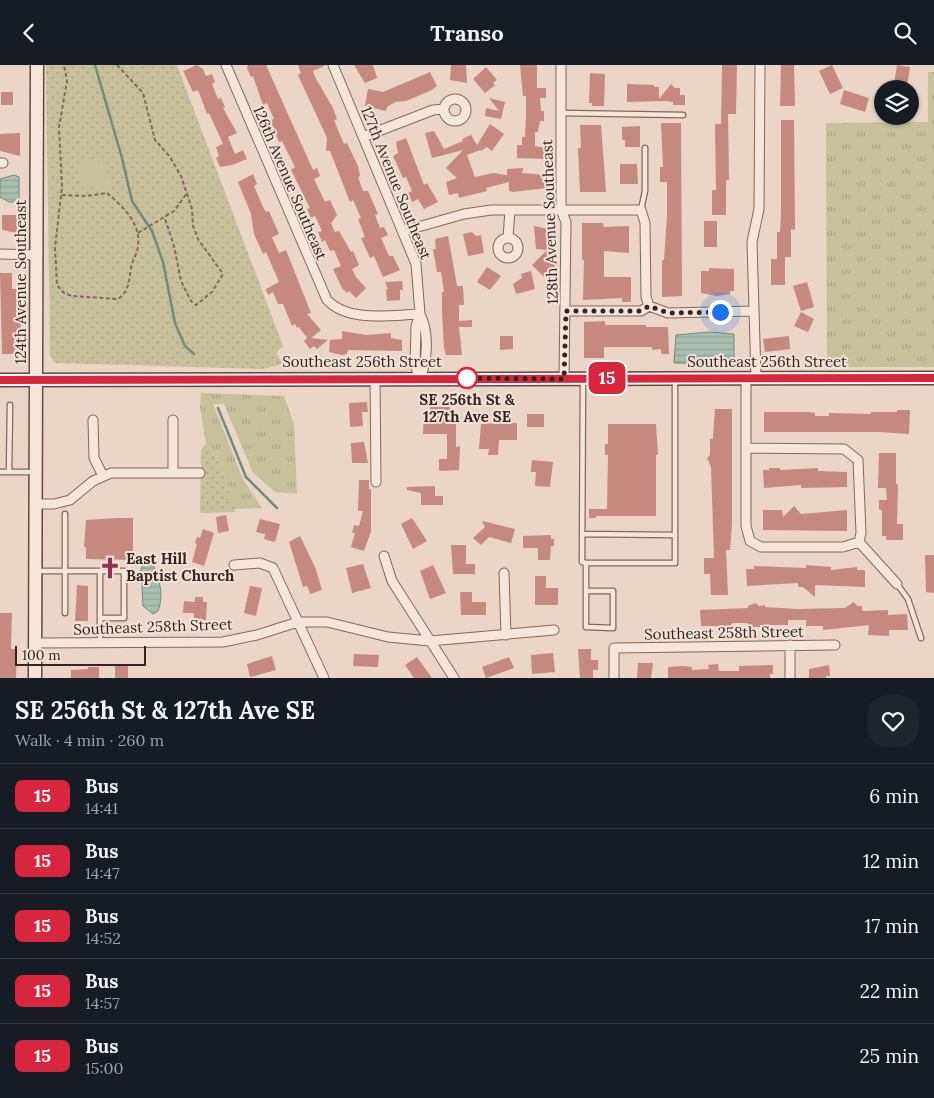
<!DOCTYPE html>
<meta charset="utf-8">
<style>
body{margin:0;font-family:Lora,serif;background:#20242c;color:#f1f3f6;height:100vh;display:flex;flex-direction:column;font-size:19px;white-space:nowrap}
*{box-sizing:border-box;margin:0}
p{font-size:16px;color:#9ea1a6}
.icon{flex:none;width:28px;height:28px;fill:none;stroke:currentColor;stroke-width:2;stroke-linecap:round;stroke-linejoin:round}
.map{position:relative;height:613px;overflow:hidden}
.panel{display:flex;flex-direction:column;background:#171b24;flex:1}
.panel>*{flex:none}
.badge{padding:0 10px;border-radius:8px;font-size:18px;line-height:32px}
.buttons{position:absolute;left:874px;top:15px;display:grid;gap:10px}
.buttons a{display:grid;place-items:center;width:45px;height:45px;border-radius:50%;background:#171b24;box-shadow:0 1px 4px #0004;font-size:25px}
.scale{position:absolute;left:15px;bottom:12px;width:131px;box-sizing:border-box;padding-left:5px;border:2px solid #362420;border-top:0;font-size:14px;line-height:18px;white-space:nowrap;color:#362420;-webkit-text-stroke:4px #f2e2d5;paint-order:stroke}
.you{position:absolute;width:25px;height:25px;margin:-12px;border:4px solid #fff;border-radius:50%;background:#1a73e8;box-shadow:0 0 0 8px #1a73e833}
.map>.badge{position:absolute;translate:-50% -50%;box-shadow:0 0 0 2px #fff}
.round{display:grid;place-items:center;flex:none;width:52px;height:52px;border-radius:20px;background:#20242c}
.overview{display:flex;align-items:center;justify-content:space-between;height:85px;padding:0 15px}
h1{font-size:24px;font-weight:800;line-height:38px}
ul{padding:0;list-style:none}
li{display:flex;align-items:center;gap:15px;height:65px;padding:0 15px;border-top:1px solid #363941}
li div{flex:1}
li b{display:block;font-size:19px}
li em{font-style:normal}
li .badge{min-width:55px;font-weight:700;text-align:center}
header{display:flex;justify-content:space-between;align-items:center;height:65px;padding:0 15px;background:#171b24;font-size:22px;font-weight:800}
.map>svg:first-child{display:block}
</style>
<header><svg class="icon" aria-label="back" viewBox="0 0 24 24"><path d="M15 5l-7 7 7 7"/></svg>Transo<svg class="icon" aria-label="search" viewBox="0 0 24 24"><circle cx="10" cy="10" r="6"/><path d="M15 15l6 6"/></svg></header>
<div class="map">
<svg width="934" height="613" viewBox="0 0 934 613">
<defs>
<pattern id="grass-tufts" width="24" height="20" patternUnits="userSpaceOnUse" patternTransform="scale(1.25)"><rect width="24" height="20" fill="#c8c09b"/><path d="M3 7l-1-3M5 7V3M7 7l1-3M15 17l-1-3M17 17v-4M19 17l1-3" fill="none" stroke="#aca585"/></pattern>
<pattern id="park-dots" width="8" height="8" patternUnits="userSpaceOnUse" patternTransform="scale(1.25)"><rect width="8" height="8" fill="#c8c09b"/><path d="M2 2h.1M6 6h.1" fill="none" stroke="#aca585" stroke-width="1.8" stroke-linecap="round"/></pattern>
<pattern id="water-rules" width="6" height="5" patternUnits="userSpaceOnUse" patternTransform="scale(1.25)"><rect width="6" height="5" fill="#a7beb1"/><path d="M0 2.5h6" fill="none" stroke="#90a398"/></pattern>
</defs>
<rect width="100%" height="100%" fill="#ead5c6"/>
<path fill="url(#grass-tufts)" d="M928,7H934V302H827L826,58L928,57Z
M201,328L284,331L294,359L297,429L275,427L253,408L224,339H213L243,414L262,443L234,444L220,398L206,379L200,342Z"/>
<path fill="url(#park-dots)" d="M46,0H177L283,281L276,288L283,299L263,304L55,298L50,290Z
M206,379L220,398L235,447L200,448L201,385Z"/>
<path fill="#c8c09b" d="M93,95L105,102L111,119L110,125L83,119L75,98Z"/>
<path fill="url(#water-rules)" stroke="#6f8c7c" d="M14,110L19,112V137H9L0,132V114Z
M709,267L734,269V297L732,299L674,298L676,270Z
M145,499L153,500C160,517 164,529 158,546L153,549L143,541L141,503Z"/>
<g fill="none" stroke-linecap="round" stroke-linejoin="round">
<path stroke="#6f8c7c" stroke-width="2.5" d="M95,0L122,93L132,136L152,166L163,197L175,258L185,281L194,289
M218,343L246,412L277,443"/>
</g>
<path fill="#c58980" d="M197,0L203,4L206,11L212,9L215,17L212,19L218,34L221,33L225,42L223,43L237,68L228,72L235,89L243,85L247,94L232,100L220,102L216,93L219,91L216,82L223,79L209,48L207,49L198,25L193,27L183,6Z
M248,0H266L313,105L317,103L320,111L314,114L325,137L330,135L337,150L331,158L335,167L339,166L351,187L353,186L359,200L352,204L356,212L366,223L356,233L349,226L347,228L342,223L333,204L341,201L334,185L330,186L325,175L322,177L318,167L322,166L315,151L311,153L307,144L310,143L291,105L295,102L282,76L279,77L270,55L274,54L267,38L263,40L253,11L251,12L247,3Z
M298,0H326L313,6L315,12L333,43L337,54L334,55L338,65L344,79L347,78L358,101L360,111L358,112L363,126H368L378,149L375,150L380,163L384,162L388,170L381,173L389,191H393L400,205L383,212L374,191L370,193L361,173L365,172L358,154L361,153L353,135L350,137L330,86H326L327,73L298,10L301,8Z
M354,0H373L377,13L365,18Z
M451,0H466L467,18L450,15Z
M520,0H537V23H546V33H540L541,46H544V56H540L538,67H535V81L545,83V94L517,93V80H522V72H525L526,49V31H523Z
M722,0H737L736,49H728L729,115H726V150H712V125H716L715,59H721Z
M781,0H794L795,41H780Z
M832,0L843,23L830,29L819,6Z
M897,0L910,2L907,21L894,18Z
M486,2L497,15L493,18L495,20L485,28L473,14Z
M430,7L437,21L430,26L406,36L395,37L387,42L386,46L365,41L368,24L383,27Z
M590,8L605,9L604,41H592V38H589Z
M627,19L654,20V22H659V34L671,19L675,23H680V30H685V40H673V37L666,36L627,37Z
M844,25L869,33L865,47L840,39Z
M1,27H13V40H1Z
M489,33L505,37L501,54L485,51L486,43L499,46Z
M781,55H794L795,165L791,164V192H785V220H771V194H777V167H780L781,149Z
M661,58H681L682,231L662,232V195H664L667,151V117H660V102H663Z
M490,59L504,69L492,86L487,82L481,86L480,85L467,90L475,112L493,108L507,110V104L523,103L522,108L547,110L546,123L513,127L509,126V117L486,123L487,126L459,133L458,128L449,130L446,117L457,113L446,103L463,85L432,93L425,68L434,66L444,84L463,76L462,74L471,70L477,80Z
M580,60H601L606,127H580L578,83H581Z
M640,61V82H625V75H622V62Z
M20,68V91L0,86V69Z
M406,73L424,120L427,118L438,137L424,144L418,134L412,137L408,128L412,126L406,112L403,113L393,91L398,88L396,77Z
M620,99H637L638,119H620Z
M253,109L257,119L254,121L263,142L266,147L269,146L279,169L272,172L279,188L286,185L311,248L307,249L321,265L311,273L328,275L317,284L314,281L310,284L304,276L307,273L299,262L297,263L295,259L292,261L283,239H278L273,227L268,230L266,224L279,217L266,187L263,189L254,169L251,149L238,117Z
M2,150H17V168L2,165Z
M704,156H717V182H704Z
M582,158H603L604,162L629,161V188L604,186V212H631V237H622V233L583,235L584,195H582Z
M534,161L552,165L549,191L558,201L545,213L532,200L547,185L536,184Z
M472,167L476,171L481,170L484,188L468,191L463,169Z
M448,171L457,221H463L464,240H459V256L472,255V262H459L462,290H446L444,283L442,247V227H444L441,207H437L433,184H436L435,174Z
M487,202L501,211L490,225L477,217Z
M709,203L734,204V226H730V229L717,231L701,228V206H709Z
M531,206L535,224L516,229L513,219L522,213L521,209Z
M0,208H12V224H18V228H20L21,275H14L15,289H2Z
M402,216L403,225H400V235L387,236L386,224H388L385,217Z
M807,217L814,242L801,246L793,221Z
M801,247L814,254L808,267L794,261Z
M605,256V260H646V262H668L669,289H661V284L652,285V282H604V293H584V257Z
M342,266L366,270L391,268V273L402,275V286L348,285L347,289L342,290L329,287L330,275L342,274Z
M500,271H513V284L500,285Z
M789,271L790,284L765,287L763,274Z
M367,337L368,347H362L363,361L350,362L349,338Z
M430,342H450V359H456V382L460,381L459,405L439,406V394H447V369H423L424,347H430Z
M715,344H732V460L730,485H726L728,530H711L710,509H704V493H714L711,402L707,393L710,390V374H713V371Z
M897,345H910L909,369L880,367H764V347H809L815,348V351H829V348L871,349V347H897Z
M527,349H544V362H527Z
M496,358H517V375H499L498,390H488L489,384H479L481,359Z
M608,359H656L658,390H656V451H596V453H589V444H607L608,390H605V379H608Z
M364,377L368,398H352L351,378Z
M879,388H896V419H898L897,459H903V475H886V471H882V445H879V435H887L886,423H878Z
M532,395L553,397L550,422L535,421L536,407H531Z
M769,403H780V405L818,403V406L847,407V422L801,423V420L764,423L763,405H769Z
M359,415H369V424H371V466L364,486L351,482L355,468H352L354,460L359,461L363,446H358Z
M435,421V431H443V440H421V428L407,425V422Z
M794,441L801,449L847,445V466L763,465V445H782L783,452Z
M226,450L229,466L218,468L216,452Z
M118,453H133V495L86,494V482H84L86,455Z
M412,453L427,476L413,484L401,459Z
M260,454L280,459L275,477L264,474L265,469L256,467Z
M482,456L515,464L511,478L489,472L481,480L473,473L485,462Z
M203,464L214,468L204,501L192,497L197,479L195,478L197,472L200,473Z
M551,470V474H554V481H551L550,495H538V483H523V471Z
M300,471L315,502L322,525L310,529L307,521L303,522L289,477Z
M451,480H466V499H475V509H453Z
M925,490H934V528L926,527Z
M363,499L371,523L352,528L346,503Z
M433,500L446,528L430,534L420,506Z
M806,500L831,502V505L857,502V505H865V522L815,520V532L803,522H798V518L747,521L746,504H754V501L806,503Z
M535,511H546V523H558V540H535Z
M77,520L88,521V556H75Z
M250,521L262,523L256,551L244,548Z
M460,527H472V537H486V550H461Z
M195,532H203V537H207L206,555H194V548H183L184,536L195,537Z
M854,537L857,541H862V546L888,545V550L907,549L908,565H889V571L868,570L869,560L823,565V561H806V555H788V560H760V562H748V558H732V561H701L700,545L748,543V541L756,538L759,541L765,540V542L798,544L845,543Z
M0,548H12L11,584H17L16,613H0Z
M578,584H591V595H598V605H593V613H580Z
M553,588L555,607L532,609L531,590Z
M354,589L379,590L378,602L353,601Z
M272,591L276,605L250,612L247,599Z
M417,592L432,613H414L405,600Z
M509,592L514,603L486,613L482,602Z
M638,598H653L651,613H637Z
M718,599L719,606H739V601L773,600V609H770V613H668V602L684,601L692,602V605L709,604L708,600Z
M829,600L830,611H826V613H809V604Z
M115,601H128V613H115Z
M88,602H99V613H71V605L88,604Z"/>
<g fill="none" stroke-linecap="round" stroke-linejoin="round">
<g stroke="#84675d" stroke-width="7">
<path id="lane" d="M561,48L683,50
M641,145L645,126V83
M583,315L582,497L586,498H675V316
M0,407H34
M9,407L10,340
M65,449V548
M582,469L675,470
M586,498V562L613,563V526H586
M37,506H124V553H100
M100,506V578
M897,519L908,534L921,573"/>
</g>
<g stroke="#84675d" stroke-width="11">
<path id="street" d="M226,0L327,235C349,258 391,250 420,249
M333,0L416,199L420,249L416,261L415,301L420,313
M561,0V145L566,157L564,313
M444 45a11 11 0 1 1 22 0a11 11 0 1 1-22 0Z
M363,72L433,45L444,44
M0,98H3
M404,166L464,149L491,145H641L645,158L646,232L649,241
M498 183a10 10 0 1 1 20 0a10 10 0 1 1-20 0Z
M508,173L510,145
M0,189L36,190
M566,246H641L649,241L668,248L754,246
M756,312L752,177L759,144L760,0
M375,313L376,417
M420,313C428,294 429,267 420,249
M746,313V461L750,476L761,482H843L859,477
M93,355L94,393L103,411
M173,355V407
M747,383L844,384L858,395L861,468L859,477L897,519
M36,439H54L70,435L93,416L111,408H200
M384,491L392,516L454,613
M234,500L260,498L273,503L324,613
M504,508L506,570
M35,578L223,577L257,570L298,557H327L388,572L430,576L554,565
M614,613V583L835,580
M790,613V580"/>
</g>
<g stroke="#664941" stroke-width="15">
<path id="secondary" d="M0,315L934,313
M35,613L37,0"/>
</g>
<path stroke="#84675d" stroke-width="2" stroke-dasharray="4 2.5" stroke-linecap="butt" d="M117,0L143,28L155,75L170,92L181,111L192,144L193,161L198,174L223,209L212,227L196,240L191,236L181,216L174,181L165,154L167,149
M62,130L87,131L107,128C122,141 141,158 138,180C138,188 132,195 131,203C129,216 129,226 118,234L72,231L64,228L57,220L55,183L62,122L59,62L67,16L64,0
M138,168L174,146L187,128"/>
<use href="#lane" stroke="#f6e5d9" stroke-width="4.5"/>
<use href="#street" stroke="#f6e5d9" stroke-width="9"/>
<use href="#secondary" stroke="#f6e5d9" stroke-width="12"/>
</g>
<g fill="none" stroke-linecap="round" stroke-linejoin="round">
<g stroke="#fff" stroke-width="11">
<path id="line" d="M0,315L934,313"/>
</g>
<use href="#line" stroke="#d7263d" stroke-width="8"/>
<path stroke="#362420" stroke-width="5" stroke-dasharray="0 9" d="M467,313H460L564,314L566,246H641L649,241L668,248L720,247"/>
</g>
<defs>
<g id="church-bare" transform="scale(1.725)"><path d="M-1.2-6h2.4v3.5h3.3v2.4h-3.3V6h-2.4V-.1h-3.3v-2.4h3.3Z" fill="#8e334d" stroke="#f2e2d5" stroke-width="2.5" paint-order="stroke"/></g>
</defs>
<g fill-rule="evenodd">
<use href="#church-bare" x="110" y="503"/>
</g>
<circle fill="#fff" stroke="#d7263d" stroke-width="2.5" cx="467" cy="313" r="10"/>
<g text-anchor="middle" stroke-width="4" stroke-linejoin="round" paint-order="stroke">
<g font-size="15" fill="#362420" stroke="#f2e2d5">
<text transform="translate(290 118) rotate(67)" y="5">126th Avenue Southeast</text>
<text transform="translate(396 118) rotate(68)" y="5">127th Avenue Southeast</text>
<text transform="translate(550 157) rotate(-92)" y="5">128th Avenue Southeast</text>
<text transform="translate(21 217) rotate(-90)" y="5">124th Avenue Southeast</text>
<text x="362" y="302">Southeast 256th Street</text>
<text x="767" y="302">Southeast 256th Street</text>
<text transform="translate(153 562) rotate(-2)" y="5">Southeast 258th Street</text>
<text transform="translate(724 568) rotate(-1)" y="5">Southeast 258th Street</text>
</g>
<g font-size="15" font-weight="bold" fill="#362420" stroke="#f2e2d5">
<text x="467" y="340">SE 256th St &amp;<tspan x="467" dy="17">127th Ave SE</tspan></text>
</g>
<g font-size="15" font-weight="bold" fill="#362420" stroke="#f2e2d5" text-anchor="start">
<text x="126" y="499">East Hill<tspan x="126" dy="17">Baptist Church</tspan></text>
</g>
</g>
</svg>
<div class="buttons">
<a><svg class="icon" aria-label="layers" viewBox="0 0 24 24"><path d="M12 4l9 5-9 5-9-5zM3 14l9 5 9-5"/></svg></a>
</div>
<div class="scale">100 m</div>
<div class="you" style="left:720px;top:247px"></div>
<b class="badge" style="left:607px;top:313px;background:#d7263d;color:#fff">15</b>
</div>
<section class="panel">
<div class="overview"><div><h1>SE 256th St &amp; 127th Ave SE</h1><p>Walk · 4 min · 260 m</p></div><a class="round"><svg class="icon" aria-label="heart" viewBox="0 0 24 24"><path d="M12 20l-8-8c-3-5 5-10 8-4 3-6 11-1 8 4z"/></svg></a></div>
<ul>
<li><span class="badge" style="background:#d7263d;color:#fff">15</span><div><b>Bus</b><p>14:41</p></div><em>6 min</em></li>
<li><span class="badge" style="background:#d7263d;color:#fff">15</span><div><b>Bus</b><p>14:47</p></div><em>12 min</em></li>
<li><span class="badge" style="background:#d7263d;color:#fff">15</span><div><b>Bus</b><p>14:52</p></div><em>17 min</em></li>
<li><span class="badge" style="background:#d7263d;color:#fff">15</span><div><b>Bus</b><p>14:57</p></div><em>22 min</em></li>
<li><span class="badge" style="background:#d7263d;color:#fff">15</span><div><b>Bus</b><p>15:00</p></div><em>25 min</em></li>
</ul>
</section>
